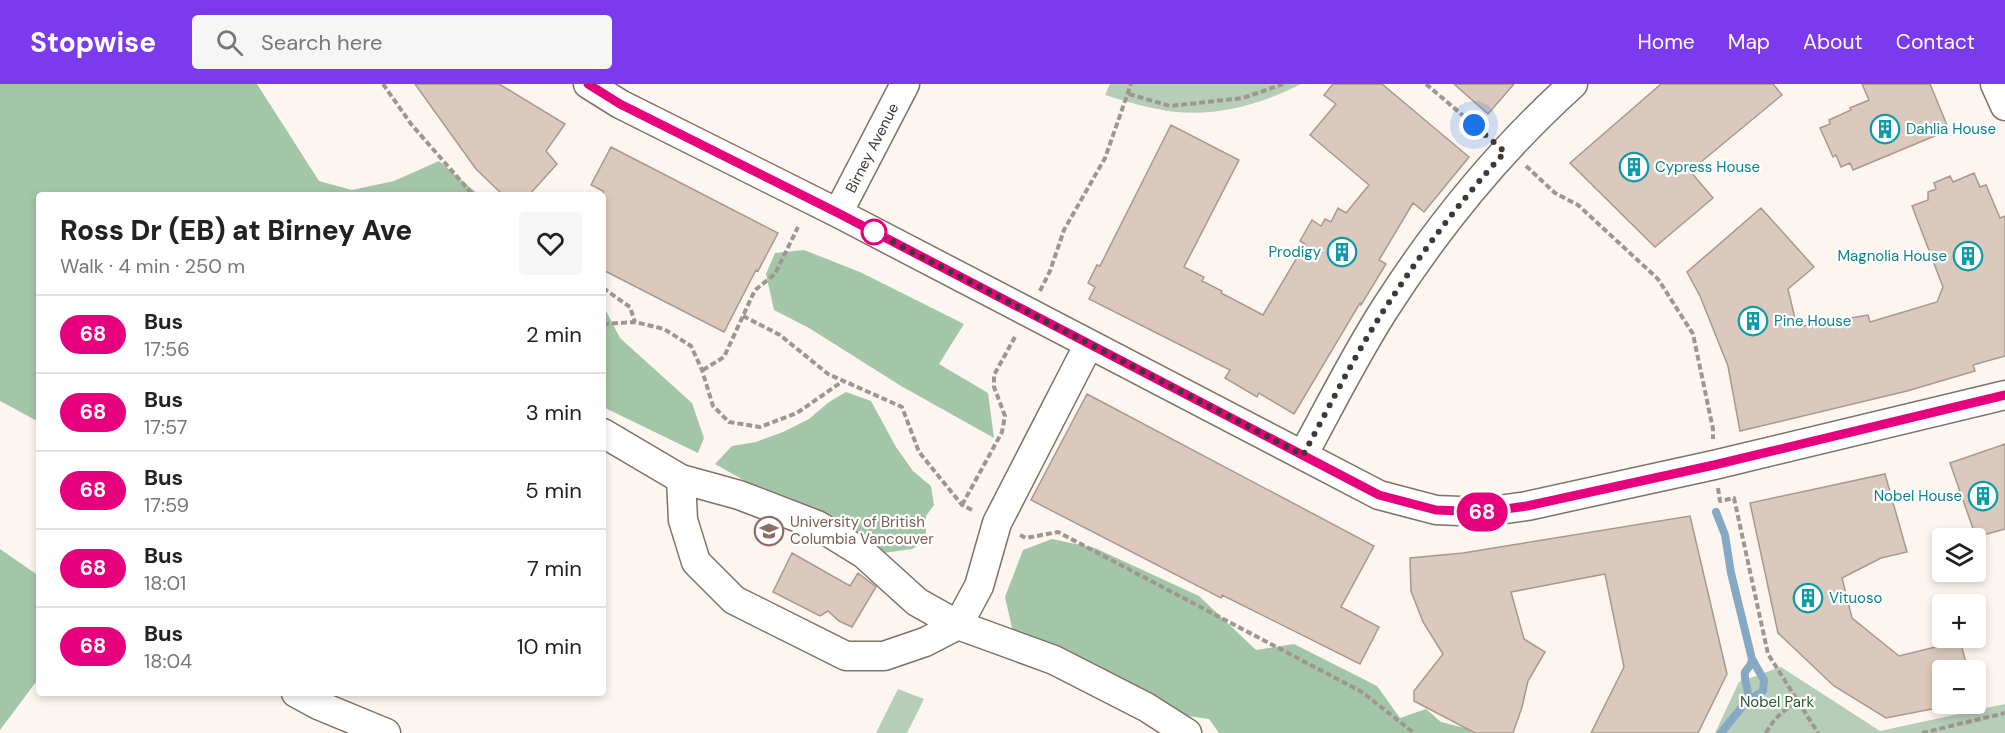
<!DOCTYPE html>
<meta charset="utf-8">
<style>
body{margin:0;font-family:"DM Sans",sans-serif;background:#f6f6f6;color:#222;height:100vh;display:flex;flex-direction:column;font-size:22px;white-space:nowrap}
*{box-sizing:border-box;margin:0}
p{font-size:20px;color:#767676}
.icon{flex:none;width:33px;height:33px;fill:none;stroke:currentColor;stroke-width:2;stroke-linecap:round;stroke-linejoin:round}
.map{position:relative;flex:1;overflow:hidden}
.side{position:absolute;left:36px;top:108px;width:570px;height:504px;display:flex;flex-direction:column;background:#fff;border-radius:6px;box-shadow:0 3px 9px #0003}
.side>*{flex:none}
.badge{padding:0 12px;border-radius:20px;font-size:21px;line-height:39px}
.buttons{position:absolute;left:1932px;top:444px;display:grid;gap:12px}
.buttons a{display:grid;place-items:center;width:54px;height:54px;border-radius:6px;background:#fff;box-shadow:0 3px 9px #0003;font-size:30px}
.you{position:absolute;width:30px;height:30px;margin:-15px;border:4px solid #fff;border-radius:50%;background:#1a73e8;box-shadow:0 0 0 9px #1a73e833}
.map>.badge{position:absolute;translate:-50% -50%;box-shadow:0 0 0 3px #fff}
.round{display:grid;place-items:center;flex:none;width:63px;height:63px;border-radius:6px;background:#f6f6f6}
.head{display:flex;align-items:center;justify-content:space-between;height:102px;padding:0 24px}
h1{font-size:28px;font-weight:800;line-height:45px}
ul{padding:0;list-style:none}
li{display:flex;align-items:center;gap:18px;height:78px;padding:0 24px;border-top:2px solid #e0e0e0}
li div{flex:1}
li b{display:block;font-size:22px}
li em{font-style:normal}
li .badge{min-width:66px;font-weight:700;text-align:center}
header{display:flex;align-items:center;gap:36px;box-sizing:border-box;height:84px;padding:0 30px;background:#7c3aed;color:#fff}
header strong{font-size:28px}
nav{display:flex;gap:33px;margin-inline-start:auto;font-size:21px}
.search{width:420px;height:54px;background:#f6f6f6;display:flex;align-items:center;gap:15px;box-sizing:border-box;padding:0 21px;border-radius:6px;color:#767676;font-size:22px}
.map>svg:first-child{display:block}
</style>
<header>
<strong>Stopwise</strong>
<div class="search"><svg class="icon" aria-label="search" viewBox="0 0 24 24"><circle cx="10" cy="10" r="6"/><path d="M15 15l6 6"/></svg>Search here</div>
<nav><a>Home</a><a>Map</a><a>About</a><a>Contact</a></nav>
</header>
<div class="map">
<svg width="2005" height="649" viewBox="0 0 2005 649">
<rect width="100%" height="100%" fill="#fdf6f0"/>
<path fill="#b6cdb8" d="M1110,0H1301C1258,22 1207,36 1158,25C1140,22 1122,16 1105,11Z
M1781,583L1880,647L2005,620V649H1715L1739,598Z
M898,605L924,615L907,649H876Z"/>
<path fill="#a4c6a8" d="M0,0H257L319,97L352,106L394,97L439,77L479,111H39V338L0,317Z
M804,166L860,188L964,240L939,280L988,309L994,354L901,302L809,244L774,226L766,190L775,169Z
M603,221L620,254L692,319L704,354L698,369L603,323Z
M846,308L871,317L896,363L913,387L931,402L934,421L926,432V457L912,465L876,470L715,380L732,362L756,358L783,348L809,335L829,318Z
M1052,455L1095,464L1199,512L1256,566L1294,560L1377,602L1400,634L1426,625L1441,638L1469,645L1472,649H1219L1209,635L1166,629L1013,548L1005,513L1023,466Z
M0,465L39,492V594L0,646Z"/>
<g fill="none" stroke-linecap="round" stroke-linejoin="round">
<path stroke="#85a9c5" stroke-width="8" d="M1716,428L1725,451L1731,489L1752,575L1764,596L1763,607L1745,619L1721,649
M1747,617C1751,606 1743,599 1745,588L1751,580L1752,575"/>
</g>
<path fill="#dcc9bd" stroke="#aa988d" stroke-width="1.5" d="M415,0H499L565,40L546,67L557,80L529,111H503L476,85Z
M1333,0H1382L1469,73L1424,128L1413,119L1379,176L1386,180L1361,221L1360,219L1294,330L1259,309L1257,313L1225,294L1230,286L1089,215L1095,203L1088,199L1097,181L1100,182L1171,41L1239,76L1184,183L1204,193L1202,197L1222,207L1221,209L1263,231L1305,160L1300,157L1312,136L1321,142L1325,135L1331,138L1338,124L1346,129L1369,101L1310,51L1336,20L1324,11Z
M1454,0H1514L1488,30Z
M1661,0H1773L1782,11L1690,87L1713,114L1655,163L1570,79Z
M1862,0H1930L1949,46L1853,86L1850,79L1841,83L1836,71L1833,73L1820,44L1830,40L1829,36L1851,26L1850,24L1869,16Z
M611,63L778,149L758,187L756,186L724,248L603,186V107L591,101Z
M1974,89L1980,103L1986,101L2000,134L2005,132V272L1973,281L1975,287L1907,307L1740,347L1728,282L1700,212L1687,188L1761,124L1814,183L1788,205L1797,243L1868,231L1870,238L1937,218L1943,203L1912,122L1928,116V108L1936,105L1934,99L1950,92L1953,98Z
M1087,310L1374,462L1341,523L1379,543L1360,580L1222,511L1221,514L1031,416Z
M2005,360V445L1976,453L1950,379Z
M1885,390L1907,468L1881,474L1842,494L1852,534L1899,572L1960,557L1968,586H1942V620H1958L1886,634L1834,602L1778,549L1750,419Z
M1690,432L1727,590L1698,649H1591L1624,583L1605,490L1511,508L1524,555L1545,568L1528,597L1522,623L1513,649H1475L1414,617V607L1443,570L1423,538L1411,507L1410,474L1463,469Z
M792,469L850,502L858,489L876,503L852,543L839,537L828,527L820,532L773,508Z"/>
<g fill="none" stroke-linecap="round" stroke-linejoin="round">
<g stroke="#817165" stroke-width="31">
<path id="minor" d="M588,0L620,20L838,129L1379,411L1436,426L1484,428L1527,422L1714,381L2005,311
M1995,0L2005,22
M838,129L905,0
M603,349L681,395L739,411L817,441L864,470L917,518L958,541L1054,576L1146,623L1187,649
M1303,371C1330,322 1355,271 1386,223C1438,142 1501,65 1573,0
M681,395L683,436L696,478L734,516L846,572H884L925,558L958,541L979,502L997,439L1089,260
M296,609L318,621L386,649"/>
</g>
<path stroke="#9e9791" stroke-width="4" stroke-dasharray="6 3" stroke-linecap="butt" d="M383,0L411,40L473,111
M1426,0L1487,52
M1129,10L1170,22L1243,14L1283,0
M1526,82L1555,109L1578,121L1658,195L1693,250L1713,345V355
M603,204L630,223L635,238
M1040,207L1050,187L1064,146L1105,74L1131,0
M743,232L780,251L828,290L902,323L919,368L962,421L974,427
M603,240L635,238L664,245L691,262L702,286L713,322L729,338L760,343L797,329L843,297
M703,286L724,273L755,206L775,190L798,143
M1718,404L1720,417L1734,414L1768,570L1818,649
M962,421L1002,348L1005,332L994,303V291L1016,251
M1020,451L1026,454L1058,448L1362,608L1414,649
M1766,649C1774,634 1783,627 1797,618
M1922,649L2005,629"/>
<use href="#minor" stroke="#fff" stroke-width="28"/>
</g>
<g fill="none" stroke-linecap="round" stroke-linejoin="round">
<g stroke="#fff" stroke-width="14">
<path id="line" d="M588,0L620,20L838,129L1379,411L1436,426L1484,428L1527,422L1714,381L2005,311"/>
</g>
<use href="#line" stroke="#e6007e" stroke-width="9"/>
<path stroke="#403933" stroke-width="6" stroke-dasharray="0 10.8" d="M874,148L1303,371C1330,322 1355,270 1386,223C1421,169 1461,116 1505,68L1474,41"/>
</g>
<defs>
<g id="building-ring" transform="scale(1.5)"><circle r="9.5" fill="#fff" stroke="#0f9aa8" stroke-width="1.5"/><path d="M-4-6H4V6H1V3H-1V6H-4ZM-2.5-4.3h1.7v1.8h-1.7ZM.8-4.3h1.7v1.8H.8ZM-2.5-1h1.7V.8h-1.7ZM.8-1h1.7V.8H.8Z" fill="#0f9aa8"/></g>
<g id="university-ring" transform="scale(1.5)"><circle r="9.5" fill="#fff" stroke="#8d6e63" stroke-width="1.5"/><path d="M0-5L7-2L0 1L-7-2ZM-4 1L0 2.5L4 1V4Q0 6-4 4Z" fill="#8d6e63"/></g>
</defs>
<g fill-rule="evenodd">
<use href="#building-ring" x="1885" y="45"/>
<use href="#building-ring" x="1634" y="83"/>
<use href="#building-ring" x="1342" y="168"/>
<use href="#building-ring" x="1968" y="172"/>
<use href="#building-ring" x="1753" y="237"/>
<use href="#building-ring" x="1983" y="412"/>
<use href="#university-ring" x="769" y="447"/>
<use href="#building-ring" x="1808" y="514"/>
</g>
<circle fill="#fff" stroke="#e6007e" stroke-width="3" cx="874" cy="148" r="12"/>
<g text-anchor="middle" stroke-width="4.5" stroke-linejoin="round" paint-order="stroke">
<g font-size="15" fill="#0d838f" stroke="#fff" text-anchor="start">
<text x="1906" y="50">Dahlia House</text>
<text x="1655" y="88">Cypress House</text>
<text x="1321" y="173" text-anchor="end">Prodigy</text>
<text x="1947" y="177" text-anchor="end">Magnolia House</text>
<text x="1774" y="242">Pine House</text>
<text x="1962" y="417" text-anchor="end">Nobel House</text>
<text x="1829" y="519">Vituoso</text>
</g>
<g font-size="15" fill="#403933" stroke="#fff">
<text transform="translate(872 64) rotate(-63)" y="5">Birney Avenue</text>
</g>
<g font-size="15" fill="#785e54" stroke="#fff" text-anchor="start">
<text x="790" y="443">University of British<tspan x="790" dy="17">Columbia Vancouver</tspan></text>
</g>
<g font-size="15" fill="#285a31" stroke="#fff">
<text x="1777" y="623">Nobel Park</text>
</g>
</g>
</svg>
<div class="buttons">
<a><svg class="icon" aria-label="layers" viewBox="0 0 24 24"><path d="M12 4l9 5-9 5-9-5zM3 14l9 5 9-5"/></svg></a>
<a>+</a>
<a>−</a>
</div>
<div class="you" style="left:1474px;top:41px"></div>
<b class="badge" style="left:1482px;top:428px;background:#e6007e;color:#fff">68</b>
<section class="side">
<div class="head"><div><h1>Ross Dr (EB) at Birney Ave</h1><p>Walk · 4 min · 250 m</p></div><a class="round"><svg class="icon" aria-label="heart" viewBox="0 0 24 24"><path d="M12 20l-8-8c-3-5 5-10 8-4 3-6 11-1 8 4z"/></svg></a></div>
<ul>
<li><span class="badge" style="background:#e6007e;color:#fff">68</span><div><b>Bus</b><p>17:56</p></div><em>2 min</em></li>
<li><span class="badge" style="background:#e6007e;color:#fff">68</span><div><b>Bus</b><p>17:57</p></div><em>3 min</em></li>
<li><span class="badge" style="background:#e6007e;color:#fff">68</span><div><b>Bus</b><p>17:59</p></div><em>5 min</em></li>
<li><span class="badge" style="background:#e6007e;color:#fff">68</span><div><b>Bus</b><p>18:01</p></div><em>7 min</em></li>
<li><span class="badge" style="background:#e6007e;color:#fff">68</span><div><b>Bus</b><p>18:04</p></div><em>10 min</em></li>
</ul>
</section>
</div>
